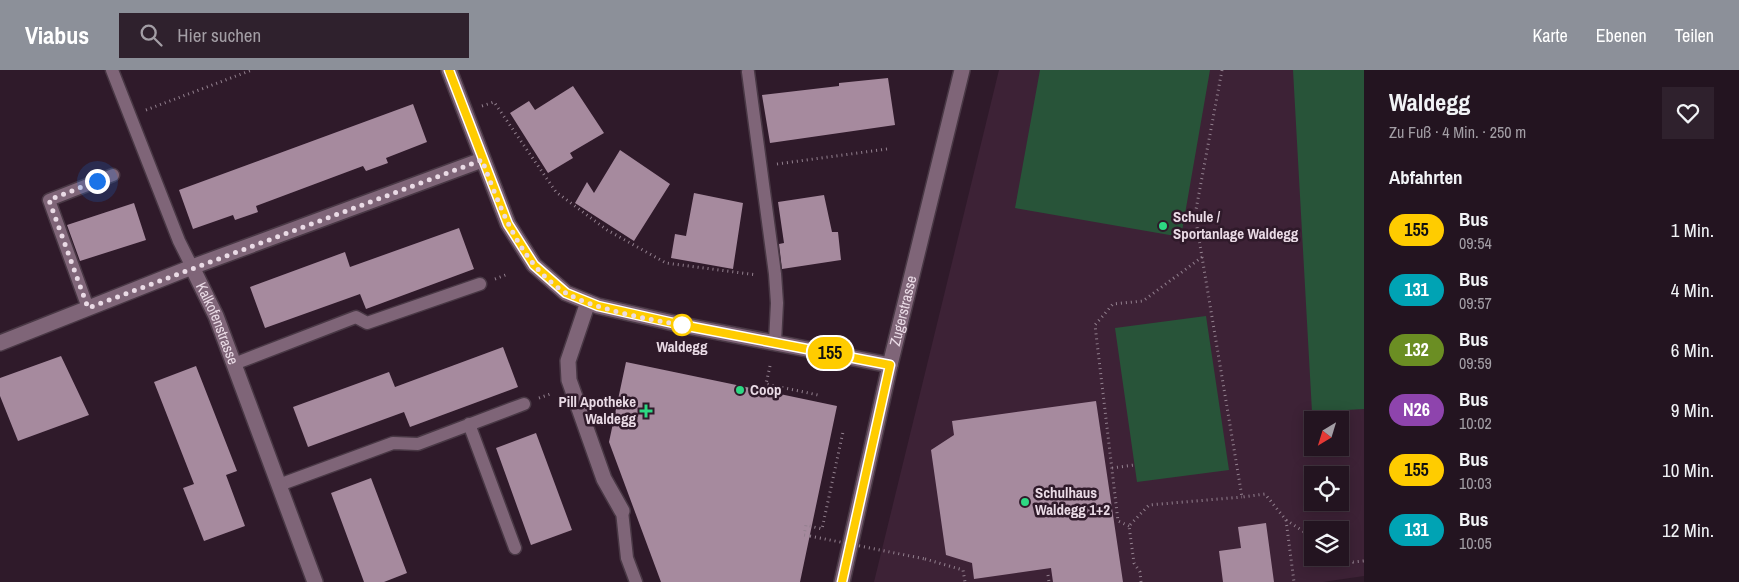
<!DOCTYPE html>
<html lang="de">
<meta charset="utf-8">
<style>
body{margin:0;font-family:"Archivo Narrow",sans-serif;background:#2f212d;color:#f1f3f6;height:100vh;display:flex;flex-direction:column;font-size:19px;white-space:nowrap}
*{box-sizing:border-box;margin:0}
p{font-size:16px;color:#a39ea5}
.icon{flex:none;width:28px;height:28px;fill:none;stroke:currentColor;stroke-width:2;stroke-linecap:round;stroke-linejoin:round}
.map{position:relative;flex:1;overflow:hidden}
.side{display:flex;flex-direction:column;background:#231420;width:375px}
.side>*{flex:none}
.badge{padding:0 10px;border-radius:16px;font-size:18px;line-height:32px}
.needle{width:32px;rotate:218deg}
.fabs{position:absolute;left:1304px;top:341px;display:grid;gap:10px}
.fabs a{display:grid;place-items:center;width:45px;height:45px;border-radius:0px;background:#231420;box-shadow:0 2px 12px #0003,0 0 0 1px #40333e;font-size:25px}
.you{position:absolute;width:25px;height:25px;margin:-12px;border:4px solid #fff;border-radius:50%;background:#1a73e8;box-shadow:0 0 0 8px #1a73e833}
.map>.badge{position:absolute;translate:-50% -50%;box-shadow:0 0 0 2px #fff}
h2{padding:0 25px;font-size:19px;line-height:45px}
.round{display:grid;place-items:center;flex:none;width:52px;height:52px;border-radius:0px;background:#2f212d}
.headline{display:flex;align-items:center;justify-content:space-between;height:85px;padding:0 25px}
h1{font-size:24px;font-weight:700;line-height:38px}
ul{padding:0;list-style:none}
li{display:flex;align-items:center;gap:15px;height:60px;padding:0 25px}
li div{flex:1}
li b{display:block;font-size:19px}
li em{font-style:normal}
li .badge{min-width:55px;font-weight:700;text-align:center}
header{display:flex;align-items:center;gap:30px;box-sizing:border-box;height:70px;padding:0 25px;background:#8c9099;color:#fff}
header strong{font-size:24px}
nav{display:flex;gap:28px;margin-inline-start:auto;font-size:18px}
.search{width:350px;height:45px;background:#2f212d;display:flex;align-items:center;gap:12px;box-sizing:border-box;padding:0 18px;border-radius:0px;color:#a39ea5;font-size:19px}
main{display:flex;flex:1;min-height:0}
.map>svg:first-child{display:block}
</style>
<header>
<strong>Viabus</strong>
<div class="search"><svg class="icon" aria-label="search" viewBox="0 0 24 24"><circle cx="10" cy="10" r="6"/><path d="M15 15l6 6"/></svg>Hier suchen</div>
<nav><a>Karte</a><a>Ebenen</a><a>Teilen</a></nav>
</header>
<main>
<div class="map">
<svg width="1364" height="512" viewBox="0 0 1364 512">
<rect width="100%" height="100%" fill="#2f1a2a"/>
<path fill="#3d2236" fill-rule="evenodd" d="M999,0H1364V506L1323,512H874ZM1312,350H1340V378H1312ZM1312,405H1340V432H1312ZM1312,460H1340V488H1312Z"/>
<path fill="#285439" d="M1040,0H1210L1181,167L1015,138Z
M1293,0H1364V339L1312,342Z
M1206,246L1229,400L1137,412L1115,258Z"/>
<path fill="#a68a9e" d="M888,8L895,55L770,73L762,25L839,16V13Z
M573,16L604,63L570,83L573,88L548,103L510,43L529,31L535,40Z
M413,34L427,72L386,88L388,93L366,101L363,96L256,136L258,142L235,150L233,145L193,159L179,120Z
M620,80L670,114L634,171L575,133L587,112L594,123Z
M694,123L743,133L733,199L671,188L675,164L686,166Z
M824,125L832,162H838L841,190L782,199L779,174L784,173L778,132Z
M134,133L146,170L80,191L67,155Z
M459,158L474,199L366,239L360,224L265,258L250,217L345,182L350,197Z
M503,277L518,317L410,357L404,342L308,377L293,337L389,302L395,317Z
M61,286L89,345L18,371L0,326V308Z
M626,292L837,336L800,512H661L609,372Z
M196,296L237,401L226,405L245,456L204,471L183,418L194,414L154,312Z
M1096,331L1123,512H1053L1051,498L974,509L972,493L946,485L931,380L954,365L952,351Z
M536,363L572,460L531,475L496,378Z
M371,408L407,503L384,512H364L331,423Z
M1266,453L1274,512H1223L1219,481L1241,478L1238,457Z"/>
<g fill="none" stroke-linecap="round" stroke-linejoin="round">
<g stroke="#493845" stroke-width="15">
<path id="service" d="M112,0L179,171L192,197
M748,2L775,204L777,233L775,272
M88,238L49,130L113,105
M234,294L356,247L367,253L480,214
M469,354L515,478
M279,415L393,373L418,374L524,334
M622,441L627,488L636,512"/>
</g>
<g stroke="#493845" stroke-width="18">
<g id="minor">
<path id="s1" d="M192,197L216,246L315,512"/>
<path d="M588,232L568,291L569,310L604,409L622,441"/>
<path d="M0,273L192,197L482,90"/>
</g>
</g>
<g stroke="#493845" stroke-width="18">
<path id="tertiary" d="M449,0L508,154L534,195L566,223L598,236L682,255L890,295"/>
</g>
<g stroke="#493845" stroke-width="18">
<g id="secondary">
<path id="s2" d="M842,512L890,295L962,0"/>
</g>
</g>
<path stroke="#93818f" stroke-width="3" stroke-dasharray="1 4" stroke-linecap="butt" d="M1222,0L1195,145L1242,427L1265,424L1286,450L1294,512
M482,36L494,32L556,122L607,160L666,193L757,205
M146,40L252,0
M777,94L887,79
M495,209L508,204
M770,296L766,314L818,325
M539,328L553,323
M1112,398L1134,395
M1286,450L1312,467
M1129,456L1118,451L1095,255L1113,234L1143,231L1202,187
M810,466L804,465L806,455L822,459L843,362
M1340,484L1353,492L1364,491
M925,489L963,500L965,512
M1048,505L1049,512
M1141,512L1140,502L1134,493L1129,456L1149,435L1242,427"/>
<use href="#service" stroke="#7f6578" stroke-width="12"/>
<use href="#minor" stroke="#7f6578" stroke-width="15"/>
<use href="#tertiary" stroke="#7f6578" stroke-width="15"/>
<use href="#secondary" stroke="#7f6578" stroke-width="15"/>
<path stroke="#93818f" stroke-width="3" stroke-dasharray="1 4" stroke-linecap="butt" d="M810,466L925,489"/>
</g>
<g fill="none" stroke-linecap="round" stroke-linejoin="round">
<g stroke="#fff" stroke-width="11">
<path id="line" d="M449,0L508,154L534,195L566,223L598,236L682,255L890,295L842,512"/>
</g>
<use href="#line" stroke="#fc0" stroke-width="8"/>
<path stroke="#eadbe6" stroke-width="5" stroke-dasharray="0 9" d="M97,111L49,130L88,238L482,90C500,137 520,195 566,223C593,239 651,250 682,255"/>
</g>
<g fill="#2dd883" stroke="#2f1a2a" stroke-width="2">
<circle cx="1163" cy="156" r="5"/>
<circle cx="740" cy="320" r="5"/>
<path d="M643.5 333.5h5v5h5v5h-5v5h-5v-5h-5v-5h5z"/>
<circle cx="1025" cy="432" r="5"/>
</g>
<circle fill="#fff" stroke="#fc0" stroke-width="2.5" cx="682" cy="255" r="10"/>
<g text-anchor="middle" stroke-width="5" stroke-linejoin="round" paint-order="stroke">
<g font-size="15" font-weight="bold" fill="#eadbe6" stroke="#2f1a2a" text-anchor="start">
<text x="1173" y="152">Schule /<tspan x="1173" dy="17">Sportanlage Waldegg</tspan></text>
<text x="750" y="325">Coop</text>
<text x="636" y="337" text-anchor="end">Pill Apotheke<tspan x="636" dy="17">Waldegg</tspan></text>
<text x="1035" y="428">Schulhaus<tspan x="1035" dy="17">Waldegg 1+2</tspan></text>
</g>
<g font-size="15" fill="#eadbe6" stroke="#2f1a2a">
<text dy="5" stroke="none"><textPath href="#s2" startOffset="278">Zugerstrasse</textPath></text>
<text dy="5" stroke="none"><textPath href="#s1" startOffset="62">Kalkofenstrasse</textPath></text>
</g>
<g font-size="15" font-weight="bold" fill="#eadbe6" stroke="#2f1a2a">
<text x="682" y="282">Waldegg</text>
</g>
</g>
</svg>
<div class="fabs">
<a><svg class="needle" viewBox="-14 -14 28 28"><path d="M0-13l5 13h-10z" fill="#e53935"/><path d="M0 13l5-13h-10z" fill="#a39ea5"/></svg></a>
<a><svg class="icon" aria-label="locate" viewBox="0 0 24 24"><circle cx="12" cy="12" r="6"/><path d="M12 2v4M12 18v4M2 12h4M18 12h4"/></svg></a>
<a><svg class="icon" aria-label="layers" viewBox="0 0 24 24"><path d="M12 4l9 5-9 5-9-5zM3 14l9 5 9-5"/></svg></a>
</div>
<div class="you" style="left:97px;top:111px"></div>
<b class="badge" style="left:830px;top:283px;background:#fc0;color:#111">155</b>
</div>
<section class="side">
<div class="headline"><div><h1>Waldegg</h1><p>Zu Fuß · 4 Min. · 250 m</p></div><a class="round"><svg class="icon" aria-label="heart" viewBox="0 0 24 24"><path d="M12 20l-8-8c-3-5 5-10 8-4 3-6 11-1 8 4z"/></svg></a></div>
<h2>Abfahrten</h2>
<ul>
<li><span class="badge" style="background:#fc0;color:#111">155</span><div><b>Bus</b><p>09:54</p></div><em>1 Min.</em></li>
<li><span class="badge" style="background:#00a3b4;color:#fff">131</span><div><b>Bus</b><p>09:57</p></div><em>4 Min.</em></li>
<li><span class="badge" style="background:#6b8e23;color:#fff">132</span><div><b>Bus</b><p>09:59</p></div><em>6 Min.</em></li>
<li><span class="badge" style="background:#8e44ad;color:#fff">N26</span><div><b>Bus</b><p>10:02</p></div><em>9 Min.</em></li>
<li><span class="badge" style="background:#fc0;color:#111">155</span><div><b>Bus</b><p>10:03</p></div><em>10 Min.</em></li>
<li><span class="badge" style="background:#00a3b4;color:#fff">131</span><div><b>Bus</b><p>10:05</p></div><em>12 Min.</em></li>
</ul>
</section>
</main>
